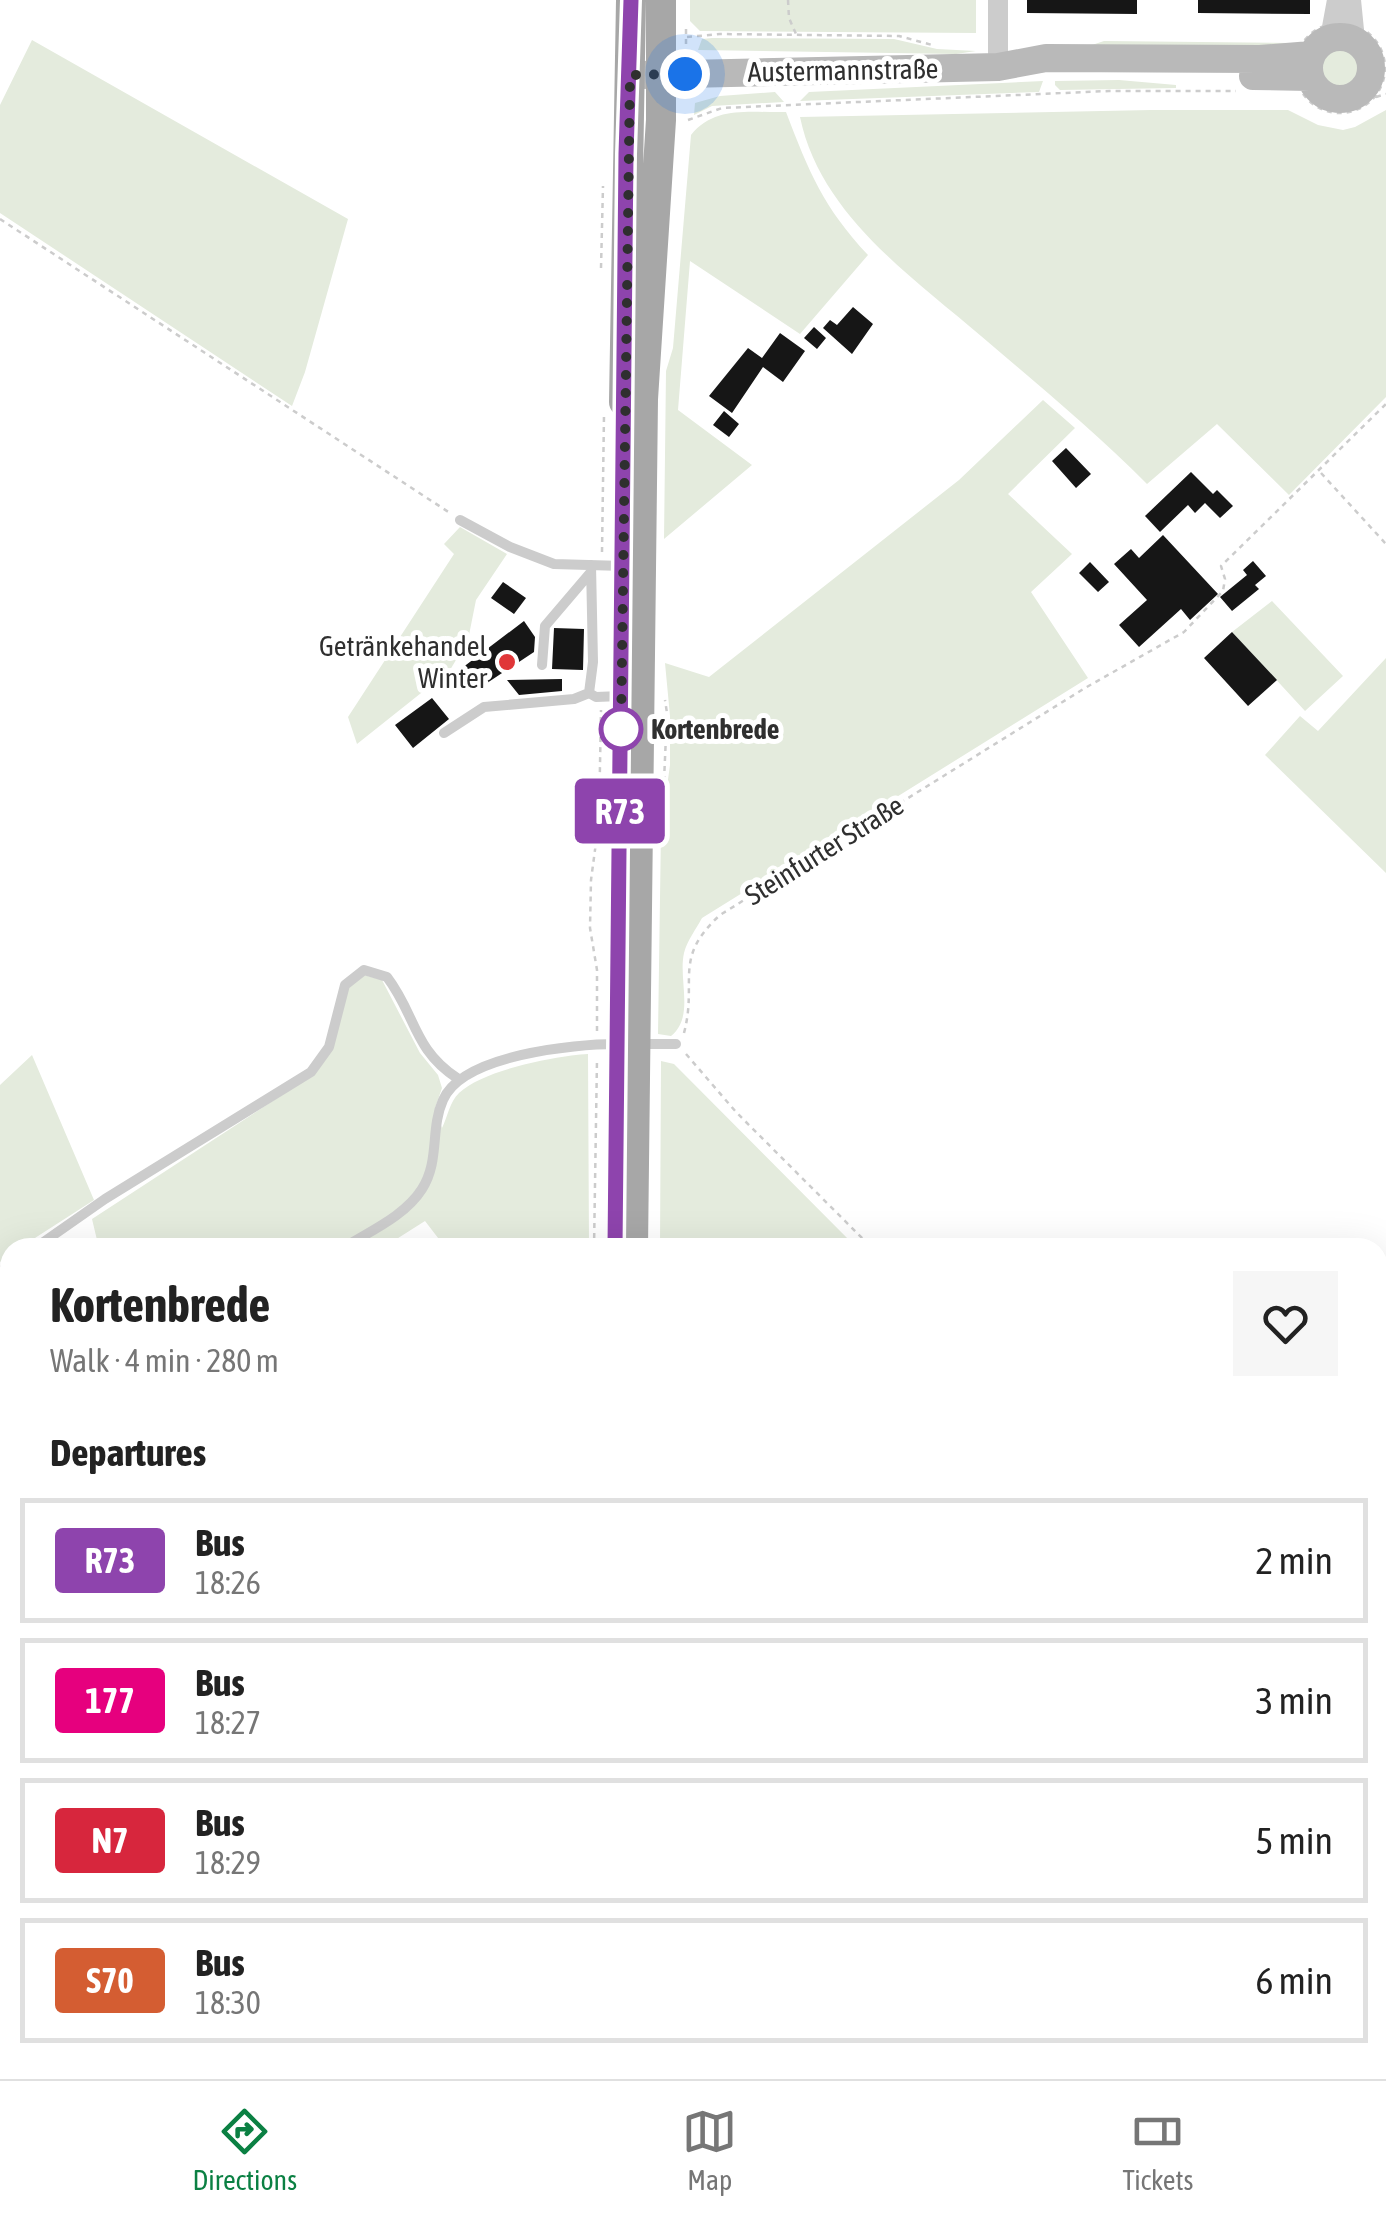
<!DOCTYPE html>
<meta charset="utf-8">
<style>
body{margin:0;font-family:"Asap Condensed",sans-serif;background:#f6f6f6;color:#222;height:100vh;display:flex;flex-direction:column;font-size:38px;white-space:nowrap}
*{box-sizing:border-box;margin:0}
p{font-size:32px;color:#767676}
.icon{flex:none;width:55px;height:55px;fill:none;stroke:currentColor;stroke-width:2;stroke-linecap:round;stroke-linejoin:round}
.map{position:relative;flex:1;overflow:hidden}
.details{position:absolute;left:0px;top:1238px;width:1388px;height:842px;display:flex;flex-direction:column;background:#fff;border-radius:30px 30px 0 0;box-shadow:0 10px 40px #0002}
.details>*{flex:none}
.badge{padding:0 20px;border-radius:8px;font-size:35px;line-height:65px}
.you{position:absolute;width:50px;height:50px;margin:-25px;border:8px solid #fff;border-radius:50%;background:#1a73e8;box-shadow:0 0 0 15px #1a73e833}
.map>.badge{position:absolute;translate:-50% -50%;box-shadow:0 0 0 5px #fff}
h2{padding:0 50px;font-size:38px;line-height:90px}
.round{display:grid;place-items:center;flex:none;width:105px;height:105px;border-radius:0px;background:#f6f6f6}
.summary{display:flex;align-items:center;justify-content:space-between;height:170px;padding:0 50px}
h1{font-size:48px;font-weight:700;line-height:75px}
ul{padding:0;list-style:none}
li{display:flex;align-items:center;gap:30px;height:125px;margin:0 20px 15px;padding:0 30px;border:5px solid #e0e0e0;border-radius:0px}
li div{flex:1}
li b{display:block;font-size:38px}
li em{font-style:normal}
li .badge{min-width:110px;font-weight:700;text-align:center}
.dock{display:flex;justify-content:space-around;align-items:center;height:140px;border-top:2px solid #e0e0e0;background:#fff;font-size:28px;color:#767676}
.dock a{display:grid;justify-items:center;gap:5px}
.dock .current{color:#0b8043}
.map>svg:first-child{display:block}
</style>
<div class="map">
<svg width="1386" height="2079" viewBox="0 0 1386 2079">
<rect width="100%" height="100%" fill="#fff"/>
<path fill="#e4ebdd" d="M690,0H976V33L700,31L690,21Z
M712,38L894,39L937,49L976,51L956,54L698,50L702,39Z
M32,40L348,219L305,372L292,406L0,213V105Z
M1104,41L1293,43L1290,50L1080,49Z
M1320 68a20 20 0 1 1 40 0a20 20 0 1 1-40 0Z
M1119,80L1176,85V88L1060,90L1055,85V81Z
M1043,81L1039,92L800,101L809,92Z
M775,92L784,102L712,106L694,115L695,103L720,96Z
M1151,110H1288L1318,125L1343,130L1355,127L1386,110V397L1289,495L1217,424L1147,484C1094,431 1037,384 981,336C911,276 820,214 800,117Z
M786,112C809,172 823,207 868,255L800,334L690,261L678,410L752,465L664,539L666,371L673,348L691,135C715,105 750,113 786,112Z
M1043,400L1075,428L1008,494L1072,554L1031,592L1088,678L702,918C696,929 687,941 684,953C678,980 695,1017 671,1036L658,1034L661,830L670,765V716L665,663L709,677L959,480Z
M460,527L507,554L476,600L468,640L450,670L357,744L348,717L454,554L444,544Z
M1272,601L1343,676L1305,711L1232,632Z
M1386,658V873L1265,755L1300,716L1318,731Z
M364,975L382,980L420,1053L438,1075L442,1088L435,1108L442,1128C447,1118 450,1101 459,1093C483,1070 555,1056 588,1054L589,1247H445L425,1221L384,1247L86,1248L97,1240L92,1219L314,1074L348,987Z
M32,1055L94,1200L21,1247L10,1248V1255L0,1262V1085Z
M661,1061L674,1064L856,1247H660Z
M10,1275V1399L0,1405V1282Z
M1386,1558V1625L1378,1620V1573Z
M10,1612V2070H111L100,2079H0V1620Z
M1378,1656L1386,1662V2079H1336L1322,2070H1378Z
M140,2070H283L292,2079H128Z"/>
<path fill="#161616" d="M1027,0H1137V14L1027,13Z
M1198,0H1310V14L1198,13Z
M853,307L873,324L852,354L823,328L830,320L837,325Z
M814,327L826,338L817,349L804,338Z
M780,333L805,351L783,382L763,367L732,413L709,396L748,348L762,358Z
M724,411L739,424L729,437L713,425Z
M1066,448L1091,474L1076,488L1052,461Z
M1191,472L1213,494L1217,490L1233,506L1220,518L1205,503L1195,513L1188,505L1160,532L1145,516Z
M1163,535L1218,594L1190,620L1181,609L1139,647L1119,625L1147,600L1114,564L1131,549L1139,558Z
M1253,561L1266,576L1255,585L1259,589L1232,611L1220,597L1247,575L1243,570Z
M1090,562L1109,582L1098,592L1079,573Z
M503,582L526,598L514,614L491,598Z
M524,621L535,637L534,652L478,689L462,668Z
M554,628L584,629L583,670L552,669Z
M1232,632L1277,680L1248,706L1204,658Z
M562,679V691L519,695L507,680Z
M432,698L449,719L413,748L395,725Z"/>
<g fill="none" stroke-linecap="round" stroke-linejoin="round">
<path stroke="#ccc" stroke-width="2.5" stroke-dasharray="5 5" stroke-linecap="butt" d="M788,0L789,18L796,34
M1295 68a45 45 0 1 1 90 0a45 45 0 1 1-90 0Z
M687,37L720,34L899,36L932,45
M686,44V27
M1376,97L1386,94
M688,120L722,108L1109,91H1236
M0,219L450,513
M601,268L603,186
M1321,473L1386,544
M602,552L604,415
M664,781L667,713L665,700
M597,1031V970L590,928L591,880L599,820L601,710
M684,1033C698,980 672,959 720,915L1085,688L1184,632L1223,591L1225,579L1221,566L1386,404
M686,1054L736,1112L872,1248
M594,1248L597,1059
M1378,1649L1386,1655
M1321,2070L1335,2079"/>
<path stroke="#ccc" stroke-width="10" d="M460,520L510,547L554,564L623,566
M542,665L545,626L591,572
M589,693L596,697L621,696
M444,733L484,707L574,699L589,693L593,662L591,565
M641,1044H676
M35,1248L105,1199L311,1072L329,1047L345,985L364,970L387,977C416,1015 413,1049 457,1078
M343,1248C370,1231 405,1216 422,1189C440,1161 430,1129 443,1100C462,1055 573,1044 617,1044
M0,1272L10,1265
M0,1507L10,1498"/>
<path stroke="#ccc" stroke-width="20" d="M1351,0L1355,40
M1330,38L1337,0
M998,67V0"/>
<path stroke="#b9b9b9" stroke-width="28" d="M1309 68a31 31 0 1 1 62 0a31 31 0 1 1-62 0Z
M641,75L998,67L1046,58L1260,59L1311,55
M1253,76L1310,77"/>
<path stroke="#a7a7a7" stroke-width="30" d="M624,402L631,0
M633,1248L643,399L661,120V0
M604,2079V2070
M626,2079V2070"/>
</g>
<g fill="none" stroke-linecap="round" stroke-linejoin="round">
<g stroke="#fff" stroke-width="22">
<path id="line" d="M615,1248L626,154L631,0"/>
</g>
<use href="#line" stroke="#8e44ad" stroke-width="15"/>
<path stroke="#2f2f2f" stroke-width="10" stroke-dasharray="0 18" d="M621,729V732L630,75L685,74"/>
</g>
<circle fill="#e03638" stroke="#fff" stroke-width="4" cx="507" cy="662" r="10"/>
<circle fill="#fff" stroke="#8e44ad" stroke-width="5" cx="621" cy="729" r="20"/>
<g text-anchor="middle" stroke-width="10" stroke-linejoin="round" paint-order="stroke">
<g font-size="28" fill="#2f2f2f" stroke="#fff">
<text transform="translate(843 70) rotate(-1)" y="10">Austermannstraße</text>
<text transform="translate(824 850) rotate(-32)" y="10">Steinfurter Straße</text>
</g>
<g font-size="28" fill="#2f2f2f" stroke="#fff" text-anchor="end">
<text x="487" y="656">Getränkehandel<tspan x="487" dy="32">Winter</tspan></text>
</g>
<g font-size="28" font-weight="bold" fill="#2f2f2f" stroke="#fff" text-anchor="start">
<text x="651" y="739">Kortenbrede</text>
</g>
</g>
</svg>
<div class="you" style="left:685px;top:74px"></div>
<b class="badge" style="left:620px;top:811px;background:#8e44ad;color:#fff">R73</b>
<section class="details">
<div class="summary"><div><h1>Kortenbrede</h1><p>Walk · 4 min · 280 m</p></div><a class="round"><svg class="icon" aria-label="heart" viewBox="0 0 24 24"><path d="M12 20l-8-8c-3-5 5-10 8-4 3-6 11-1 8 4z"/></svg></a></div>
<h2>Departures</h2>
<ul>
<li><span class="badge" style="background:#8e44ad;color:#fff">R73</span><div><b>Bus</b><p>18:26</p></div><em>2 min</em></li>
<li><span class="badge" style="background:#e6007e;color:#fff">177</span><div><b>Bus</b><p>18:27</p></div><em>3 min</em></li>
<li><span class="badge" style="background:#d7263d;color:#fff">N7</span><div><b>Bus</b><p>18:29</p></div><em>5 min</em></li>
<li><span class="badge" style="background:#d45d32;color:#fff">S70</span><div><b>Bus</b><p>18:30</p></div><em>6 min</em></li>
</ul>
</section>
</div>
<nav class="dock">
<a class="current"><svg class="icon" aria-label="directions" viewBox="0 0 24 24"><path d="M12 3l9 9-9 9-9-9zM9 14v-3h6M13 9l2 2-2 2"/></svg>Directions</a>
<a><svg class="icon" aria-label="map" viewBox="0 0 24 24"><path d="M3 6l6-2 6 2 6-2v14l-6 2-6-2-6 2zM9 4v14M15 6v14"/></svg>Map</a>
<a><svg class="icon" aria-label="tickets" viewBox="0 0 24 24"><path d="M3 7h18v10H3zM15 7v10"/></svg>Tickets</a>
</nav>
